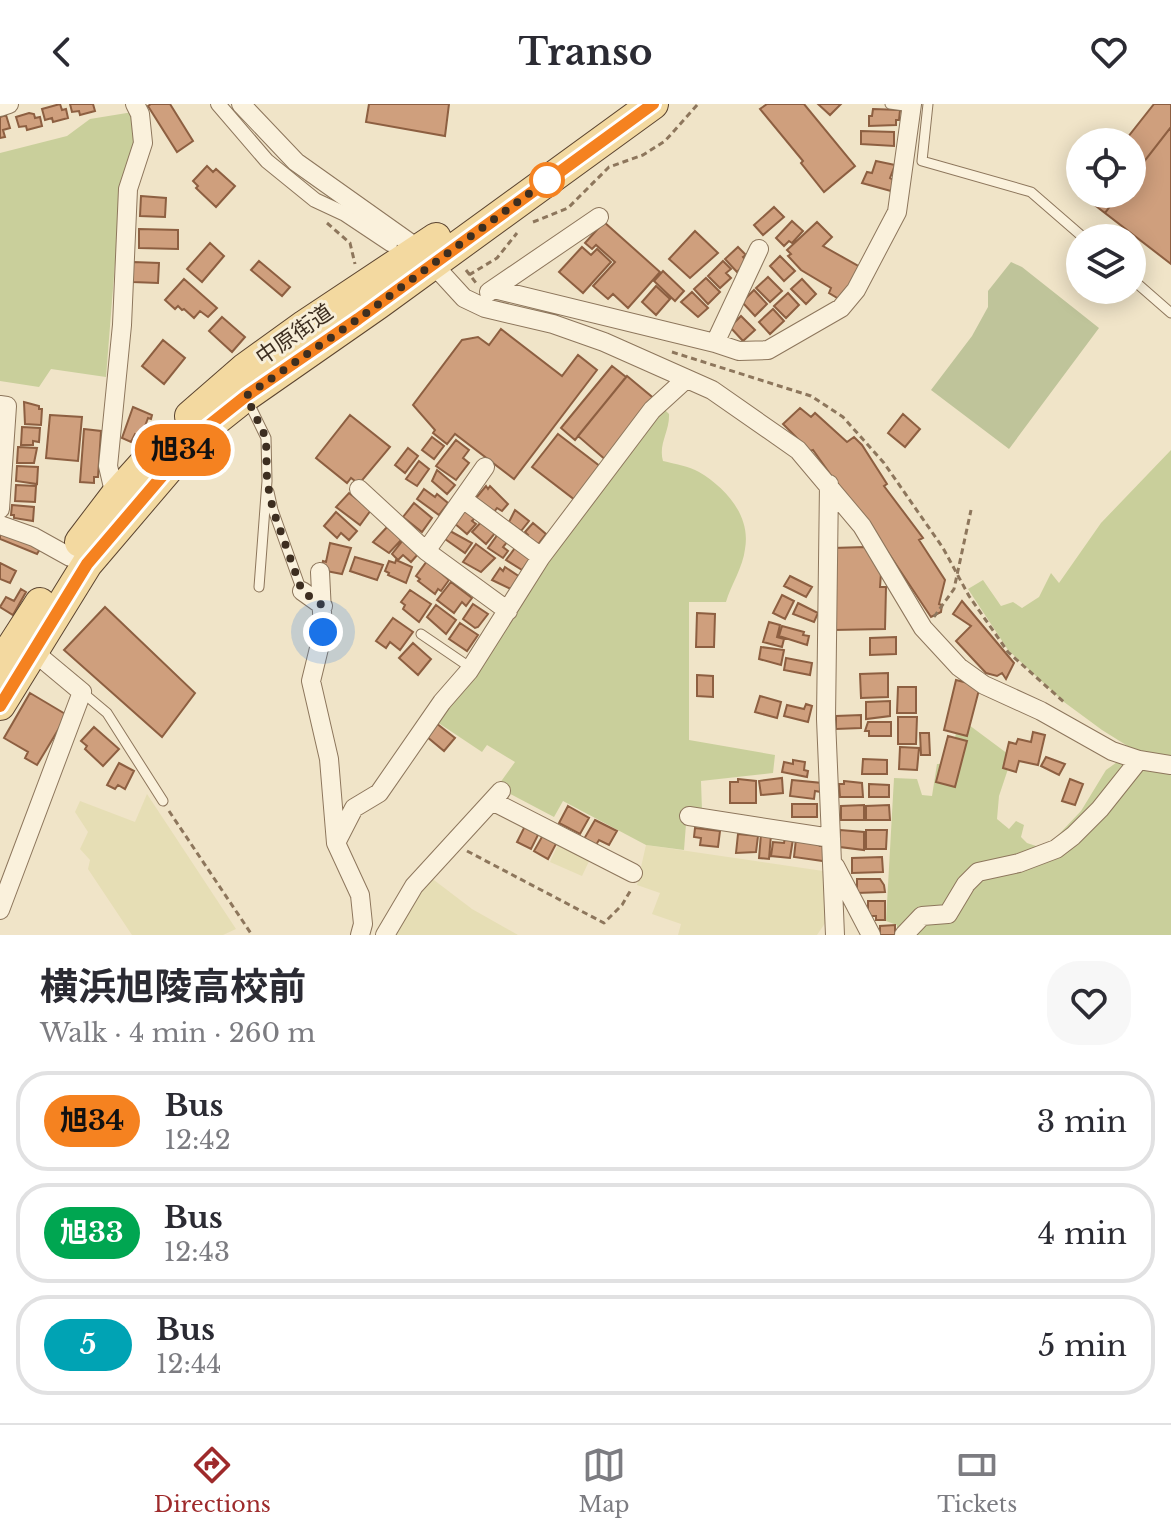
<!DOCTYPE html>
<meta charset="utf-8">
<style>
body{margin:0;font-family:"Libre Baskerville","Noto Sans JP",serif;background:#f7f7f7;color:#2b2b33;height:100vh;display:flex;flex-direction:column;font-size:30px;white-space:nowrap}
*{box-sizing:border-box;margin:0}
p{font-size:26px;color:#7c7c81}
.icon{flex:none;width:44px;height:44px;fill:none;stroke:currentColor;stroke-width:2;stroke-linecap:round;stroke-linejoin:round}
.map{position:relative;height:831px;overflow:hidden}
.drawer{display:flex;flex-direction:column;background:#fff;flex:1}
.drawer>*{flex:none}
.badge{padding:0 16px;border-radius:26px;font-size:28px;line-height:52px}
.fabs{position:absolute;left:1066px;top:24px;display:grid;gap:16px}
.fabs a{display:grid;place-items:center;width:80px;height:80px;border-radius:50%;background:#fff;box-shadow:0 4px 20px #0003;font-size:40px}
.you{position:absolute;width:40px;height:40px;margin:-20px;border:6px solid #fff;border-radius:50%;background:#1a73e8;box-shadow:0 0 0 12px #1a73e833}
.map>.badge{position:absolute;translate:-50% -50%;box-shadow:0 0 0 4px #fff}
.round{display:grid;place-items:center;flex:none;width:84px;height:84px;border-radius:32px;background:#f7f7f7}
.head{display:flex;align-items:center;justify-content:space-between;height:136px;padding:0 40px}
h1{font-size:38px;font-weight:700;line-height:60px}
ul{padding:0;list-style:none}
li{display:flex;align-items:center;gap:24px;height:100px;margin:0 16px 12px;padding:0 24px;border:4px solid #e1e1e2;border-radius:32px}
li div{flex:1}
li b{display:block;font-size:30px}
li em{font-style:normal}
li .badge{min-width:88px;font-weight:700;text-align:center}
header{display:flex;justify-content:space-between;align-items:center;height:104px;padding:0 40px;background:#fff;font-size:36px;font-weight:700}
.dock{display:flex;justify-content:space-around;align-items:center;height:112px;border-top:2px solid #e1e1e2;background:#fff;font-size:22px;color:#7c7c81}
.dock a{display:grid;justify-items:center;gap:4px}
.dock .active{color:#9e2a2b}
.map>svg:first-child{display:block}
</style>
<header><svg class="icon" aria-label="back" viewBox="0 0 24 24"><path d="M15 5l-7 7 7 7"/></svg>Transo<svg class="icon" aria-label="heart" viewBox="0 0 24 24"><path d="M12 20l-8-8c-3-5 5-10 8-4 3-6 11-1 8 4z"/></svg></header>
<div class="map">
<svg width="1171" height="831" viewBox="0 0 1171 831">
<rect width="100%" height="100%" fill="#f0e4c8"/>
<path fill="#e6deb5" d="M147,690L236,825L223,831H132L88,765L90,756L80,745L88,728L75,708L80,697L135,718Z
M560,736L592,751L582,772L550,758Z
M646,741L830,768V812L817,831H678L681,820L652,810L660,789L637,781Z
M430,773L472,805L518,831H389Z"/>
<path fill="#c9cf9b" d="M133,8L136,43L121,83L106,273L51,265L39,283L0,277V49L67,32L90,15Z
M664,305L669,310C670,327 658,340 663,357C675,360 689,362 699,368C726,384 751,412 745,445C743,463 731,481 726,498H689V636L775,651L773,669L701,677L702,707H687L684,746L646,741L563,697L554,713L497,683L515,658L487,641L482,648L434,616L543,454Z
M1171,346V831H897V821L886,817L894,674L917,675L922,691L932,692L937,660H949L956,629L969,621L1012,653L999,692L997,715L1009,725L1016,717L1024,721L1021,733L1027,739L1045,745L1081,707L1106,666L1134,646L1102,626L1064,598L1008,546L968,485L983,476L1001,502L1013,498L1022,504L1039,493L1051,469L1059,479L1101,419Z"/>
<path fill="#bfc49a" d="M1011,158L1022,163L1099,224L1009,345L931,286L972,232L988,203V187Z"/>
<path fill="#cf9f7d" stroke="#8d5f41" stroke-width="2" d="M60,0L62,6L66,5L68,14L53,18L52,14L45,16L42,5Z
M70,0H93L95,7L80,11L79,7L72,8Z
M151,0H170L193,37L177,48L148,2Z
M369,0H449L445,32L366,18Z
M767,0H804L855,62L824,88L801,59L803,57L760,5Z
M818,0H841L830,11Z
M1154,0H1171V23L1132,73V38H1124Z
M873,5L900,6L899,16H896V21L869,22V12H872Z
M29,9L34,10L35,14L40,13L42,22L27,26L26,22L19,23L16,13Z
M6,11L10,24L3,26L5,33L0,34V13Z
M1171,23V160L1105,109L1119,90H1132V73Z
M861,27L894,28V42L861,40Z
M876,57L895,61L890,74L895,77L891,87L862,79L867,68L872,69Z
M207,62L213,68L216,65L235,82L216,103L196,84L198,82L193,77Z
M1084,90H1119L1105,109L1083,92Z
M141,92L166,94L165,113L140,112Z
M774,103L784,113L763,131L754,121Z
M792,117L803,127L792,139L789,137L784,142L776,134Z
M604,118L660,168L628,204L613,190L608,195L593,182L615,158L596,141L592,145L585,139Z
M817,118L832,133L823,142L860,163L847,187L839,195L829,189L831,184L801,166L788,152L791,150L787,146Z
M139,125L178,126V145L139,144Z
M695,127L718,149L690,174L669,155Z
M210,139L224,152L202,178L187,165Z
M582,143L591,151L597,145L611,158L583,189L559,168Z
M738,143L746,151L743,153L747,158L737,168L725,155Z
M780,152L795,167L784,177L770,162Z
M259,157L290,183L282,192L251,166Z
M723,157L731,165L726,169L731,174L720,184L708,172Z
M133,158L159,159L158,179L133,178Z
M663,167L684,187L675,197L654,177Z
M768,173L782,187L770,198L756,184Z
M706,174L720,188L708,200L694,185Z
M184,175L217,204L208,213L200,207L194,214L184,205L182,206L178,202L175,205L165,196Z
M802,175L816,190L806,200L791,185Z
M656,182L670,195L656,211L642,198Z
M754,186L767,200L755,212L742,198Z
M692,188L708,204L698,213L681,198Z
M788,189L799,201L786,214L774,202Z
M773,205L784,217L770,230L759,218Z
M741,212L755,226L743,237L730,223Z
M222,213L245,233L232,248L209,227Z
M501,225L562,272L578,251L597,266L514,375L455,330L447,340L433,329L435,326L413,301L462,236L478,233L489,241Z
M163,236L185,254L164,280L142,262Z
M612,262L626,273L575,336L561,324Z
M627,272L657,297L607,357L578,332Z
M24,298L39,302V305H42L41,321L25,320Z
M133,303L152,311L151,315L148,314L141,333L135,330L131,338L122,334Z
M800,304L811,313L815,309L847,338L854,333L862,341L887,380L884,382L923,434L919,436L945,476L939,500L942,501L941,508L931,513L867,417L864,418L813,346L810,347L783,320Z
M903,310L920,325L905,343L888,329Z
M50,311L82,313L78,357L46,354Z
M350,311L390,343L359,380L351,374L347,379L316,354Z
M22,323L40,324L39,338L33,337V341H21Z
M84,325L101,327L98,373H94V379L80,378Z
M558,330L601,363L575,396L532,363Z
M432,333L444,342L434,355L422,346Z
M456,336L469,346L463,354L469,359L456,376L436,362Z
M18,343L37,344L34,359H17Z
M408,344L418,352L405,369L395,361Z
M419,357L429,365L417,382L406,375Z
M17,362L38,363L37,380L16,377Z
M437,366L455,381L447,390L432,377Z
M16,381L36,382L35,398L15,397Z
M486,382L488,385L490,382L508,400L502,407L497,404L494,408L476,394Z
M424,385L435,393L437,390L448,399L439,411L417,395Z
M349,389L371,406L360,421L336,403Z
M414,399L432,414L422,428L403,413Z
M12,401L34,403L33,417L14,414V411H11Z
M466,405L476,413L472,417L476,420L467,430L454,419Z
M515,406L529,417L521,427L509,418Z
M336,408L357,427L349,436L341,429L337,434L324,422Z
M482,417L496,428L486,440L472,428Z
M533,419L546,430L536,443L525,434L528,431L525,428Z
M388,422L402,435L389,449L373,438Z
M450,427L472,439L465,449L445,435Z
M0,429L27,439L40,445L37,450L0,435Z
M498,430L508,437L503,443L508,447L503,454L488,444Z
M404,435L419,449L411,458L403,451L398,456L392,450Z
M330,439L351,444L342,470L321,466L323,457L326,458Z
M476,440L495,454L481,468L463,458Z
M865,443L881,469L880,483H886L885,525L833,526V444Z
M515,444L530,455L522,466L506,456Z
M355,453L383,461L377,476L350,467Z
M396,456L412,463L406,479L388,471L389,469L385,467L389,457L395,459Z
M427,457L449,476L441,487L438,485L435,490L418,477L420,475L416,472Z
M0,459L16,467L10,479L0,475Z
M505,463L520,473L511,485L492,476L500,464L503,467Z
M790,472L812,483L806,493L784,482Z
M451,478L472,494L466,502L462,498L454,509L437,496Z
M21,485L26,488L13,511L0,503L6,493L14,497Z
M410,486L431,500L419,518L403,505L405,501L401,498Z
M782,491L794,497L785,515L773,509Z
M962,497L1014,559L1006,575L1002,569L997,572L986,569L956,537L971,522L953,510Z
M798,499L818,509L814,518L793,510Z
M473,500L488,510L478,523L475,524L463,515Z
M436,501L456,516L446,530L427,513Z
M105,503L195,589L162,633L64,546Z
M697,509L715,510L714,543H696Z
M393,514L413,528L400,546L390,538L386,544L376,537Z
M769,518L780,521L777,533L784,535L782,543L763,538Z
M460,519L478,531L467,547L449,535Z
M782,522L804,528L803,531L809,532L807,541L779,532Z
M896,533V550L870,551V534Z
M413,539L431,555L418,571L399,554Z
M761,543L784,546L781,561L759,555Z
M786,554L812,559L810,571L784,566Z
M888,569V593L861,594L860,570Z
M697,571L713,572V593L697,592Z
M956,576L980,582L967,632L944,626Z
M898,583H916V609H897Z
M30,589L67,611L37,661L25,654L28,648L4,634Z
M760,592L781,598L777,614L755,608Z
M890,597V612L866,615V598Z
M806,600L812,602L808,618L784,612L787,601L804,605Z
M861,611V624L836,625V612Z
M898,613H917L916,640H898Z
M868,618H891V632H869V627H865Z
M436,619L455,634L444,647L426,632Z
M94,623L119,645L103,662L85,645L87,642L81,637Z
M1033,628L1045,631L1038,661L1019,657L1016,668L1003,664L1009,638L1016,640L1018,635L1031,638Z
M920,629H929L930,651H921Z
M948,632L967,637L955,683L936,678Z
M900,643L919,644L917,666L899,665Z
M1046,653L1065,660L1059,671L1041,662Z
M863,655L887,656V670H862Z
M793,656L805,658L804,666L808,667L807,673L782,668L784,658L793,660Z
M119,659L134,667L125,685L118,681L115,685L107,681Z
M782,674L783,689L761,691L759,677Z
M738,675L756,677V699H730V678H738Z
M1070,675L1083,680L1075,701L1062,697Z
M792,676L822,679L821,688L815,687L814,695L790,692Z
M844,677L862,679L863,693H840L839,680H844Z
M869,680L889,681V693H869Z
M792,700H817V713H792Z
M864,701V716H841V702Z
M889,701L890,716H866V702Z
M568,702L589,714L580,730L559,719Z
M595,716L617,727L609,741L599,736L596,741L584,735Z
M525,722L539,729L531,745L517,738Z
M695,724L720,727L718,743L700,741L701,734L694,733Z
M840,726L864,728V746L840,743Z
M866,726H887L886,745H866Z
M738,730L758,732L756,748L736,749Z
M761,730L771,731L769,755L759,754Z
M543,731L557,738L548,755L534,747Z
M785,734L793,735L790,754L771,752L773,738L784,739Z
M796,735L821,739L820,742H824L823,757L794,753Z
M882,753L883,768L852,769V754Z
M857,775H880L884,781L885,788L857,789Z
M868,797H885V816H876V812H868Z
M895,821V831H880V822Z"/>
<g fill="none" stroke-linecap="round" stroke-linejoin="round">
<g stroke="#8d765c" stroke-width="11">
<path id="service" d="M890,0L912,3
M928,0L922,57L1031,88L1084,134
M1132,175L1171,209
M247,295L266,334L267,377L259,483
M269,388L273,406L302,487
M421,530L471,564
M82,588L107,609L163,697"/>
</g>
<g stroke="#8d765c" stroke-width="16">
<path id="pedestrian" d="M218,0L267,57L315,96L345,110L390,140"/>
</g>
<g stroke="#8d765c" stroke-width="20">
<path id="minor" d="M241,0L296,58L420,146L464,194L485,204L553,220L604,238L712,286L798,346L862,422L923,524L959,563L984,581L1041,607L1112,647L1139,656L1171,661
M0,3L9,0
M494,185L715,239L759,145
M489,188L599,113
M715,239L739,247L768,246L841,204L856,186L897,108L912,0
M0,301L7,302L0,405
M829,380L826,615L835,831
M359,385L426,447L508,507
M115,392L108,362L122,221L128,85L143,39L140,10L135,0
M463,395L541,453
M0,421L34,433L70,453
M426,447L485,363
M320,468L323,528L311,577L329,655L336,739L360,791L363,820L360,831
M302,487L323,502
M492,697L633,769
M689,712L831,734
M336,739L354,704L379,689L442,598L469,567L541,453L652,306L686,275
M835,762L871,831
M0,806L82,588L28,543
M385,831L414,782L501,687
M904,831L922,812L948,810L966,780L978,768L1019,759L1056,745L1073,732L1100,705L1139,656"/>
</g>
<g stroke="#5b4430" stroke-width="32">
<path id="primary" d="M190,312L244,265L305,221L436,134
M80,438L115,392L151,352
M0,561L40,499
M0,601L87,460L197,331L246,292L378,200L653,0"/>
</g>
<path stroke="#8d765c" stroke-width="3" stroke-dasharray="6 4" stroke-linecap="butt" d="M533,118L568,104L609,63L643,51L665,37L698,0
M327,119L350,139L355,160
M466,166L476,179
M469,171L497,154L517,129
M672,248L811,292L843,313L884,359L943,444L969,492L1008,548L1065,599
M934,513L954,485L971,406
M169,707L252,831
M467,747L604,819L622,801L632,784"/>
<use href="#service" stroke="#faf1dc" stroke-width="9"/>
<use href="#pedestrian" stroke="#faf1dc" stroke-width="14"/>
<use href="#minor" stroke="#faf1dc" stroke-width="18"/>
<use href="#primary" stroke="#f3d9a0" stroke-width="30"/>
</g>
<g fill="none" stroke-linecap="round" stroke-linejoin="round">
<g stroke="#fff" stroke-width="18">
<path id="line" d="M0,602L87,460L197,331L246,292L358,215L653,0"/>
</g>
<use href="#line" stroke="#f58220" stroke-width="12"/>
<path stroke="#3d2e20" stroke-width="8" stroke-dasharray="0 14.4" d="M323,528V502L302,487L273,406L267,377L266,334L246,292L358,215L553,72L547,76"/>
</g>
<circle fill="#fff" stroke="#f58220" stroke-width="4" cx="547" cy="76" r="16"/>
<g text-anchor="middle" stroke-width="6" stroke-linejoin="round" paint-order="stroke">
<g font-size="22" fill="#3d2e20" stroke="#f7eed8">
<text transform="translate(294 230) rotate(-35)" y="8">中原街道</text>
</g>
</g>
</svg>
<div class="fabs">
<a><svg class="icon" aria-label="locate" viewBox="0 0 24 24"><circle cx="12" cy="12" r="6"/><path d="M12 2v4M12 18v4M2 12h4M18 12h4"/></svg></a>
<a><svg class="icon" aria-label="layers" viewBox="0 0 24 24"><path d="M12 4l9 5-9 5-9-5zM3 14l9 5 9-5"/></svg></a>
</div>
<div class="you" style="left:323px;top:528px"></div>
<b class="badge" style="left:183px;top:346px;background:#f58220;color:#111">旭34</b>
</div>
<section class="drawer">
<div class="head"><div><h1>横浜旭陵高校前</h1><p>Walk · 4 min · 260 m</p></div><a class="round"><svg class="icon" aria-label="heart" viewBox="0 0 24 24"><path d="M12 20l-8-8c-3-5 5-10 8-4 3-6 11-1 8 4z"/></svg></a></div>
<ul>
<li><span class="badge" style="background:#f58220;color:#111">旭34</span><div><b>Bus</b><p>12:42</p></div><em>3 min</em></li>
<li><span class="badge" style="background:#00a651;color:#fff">旭33</span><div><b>Bus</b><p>12:43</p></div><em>4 min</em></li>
<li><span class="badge" style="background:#00a3b4;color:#fff">5</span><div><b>Bus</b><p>12:44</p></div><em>5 min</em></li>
</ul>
</section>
<nav class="dock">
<a class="active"><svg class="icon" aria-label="directions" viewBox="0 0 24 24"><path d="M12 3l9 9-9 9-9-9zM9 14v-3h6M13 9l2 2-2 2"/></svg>Directions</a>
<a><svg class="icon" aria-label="map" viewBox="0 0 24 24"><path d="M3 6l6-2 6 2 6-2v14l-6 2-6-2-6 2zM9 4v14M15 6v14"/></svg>Map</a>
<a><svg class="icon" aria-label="tickets" viewBox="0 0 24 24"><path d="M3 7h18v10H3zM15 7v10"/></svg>Tickets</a>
</nav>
